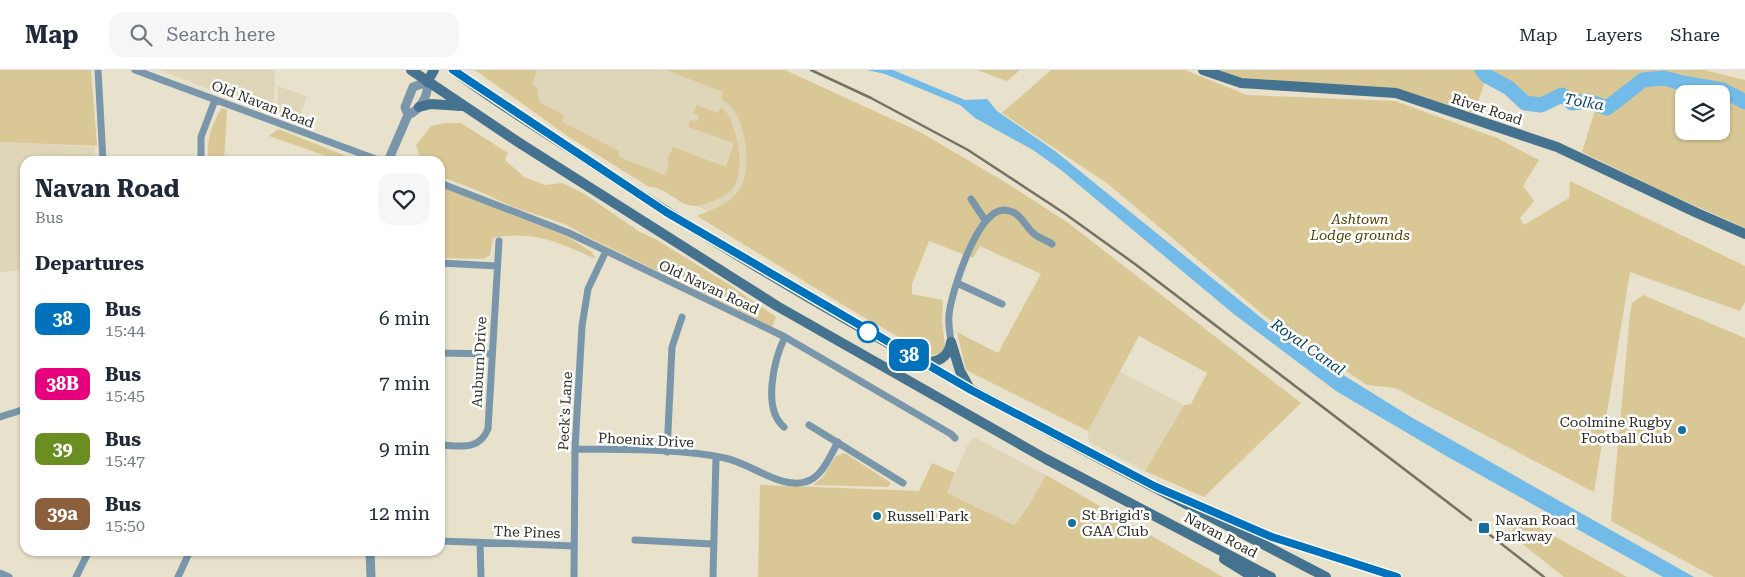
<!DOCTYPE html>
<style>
body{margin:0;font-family:"Roboto Serif",serif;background:#f6f6f7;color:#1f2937;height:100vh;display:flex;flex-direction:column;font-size:19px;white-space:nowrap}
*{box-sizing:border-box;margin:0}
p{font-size:16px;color:#747a83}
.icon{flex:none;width:28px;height:28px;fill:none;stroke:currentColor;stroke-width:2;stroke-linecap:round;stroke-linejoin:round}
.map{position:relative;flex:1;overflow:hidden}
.panel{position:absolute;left:20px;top:86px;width:425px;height:400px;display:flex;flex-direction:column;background:#fff;border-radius:15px;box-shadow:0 1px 4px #0004}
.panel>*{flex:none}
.badge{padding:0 10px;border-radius:8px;font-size:18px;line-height:32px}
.tools{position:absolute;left:1675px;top:15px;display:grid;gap:10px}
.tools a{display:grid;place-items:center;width:55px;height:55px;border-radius:10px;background:#fff;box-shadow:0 1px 4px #0004;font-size:25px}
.map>.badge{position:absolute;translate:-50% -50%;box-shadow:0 0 0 2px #fff}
h2{padding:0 15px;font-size:19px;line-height:45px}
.round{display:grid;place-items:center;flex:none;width:52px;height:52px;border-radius:15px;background:#f6f6f7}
.summary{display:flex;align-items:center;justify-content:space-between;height:85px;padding:0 15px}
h1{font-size:24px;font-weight:700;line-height:38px}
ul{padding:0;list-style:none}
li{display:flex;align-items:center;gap:15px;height:65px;padding:0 15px}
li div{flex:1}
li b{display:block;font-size:19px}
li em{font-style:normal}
li .badge{min-width:55px;font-weight:700;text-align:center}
header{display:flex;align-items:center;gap:30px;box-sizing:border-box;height:70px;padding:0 25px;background:#fff;border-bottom:1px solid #e0e1e3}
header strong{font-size:24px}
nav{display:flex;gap:28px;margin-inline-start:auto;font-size:18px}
.search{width:350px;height:45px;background:#f6f6f7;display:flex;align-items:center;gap:12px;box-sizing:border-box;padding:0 18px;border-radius:15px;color:#747a83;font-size:19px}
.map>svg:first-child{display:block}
</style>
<header>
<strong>Map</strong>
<div class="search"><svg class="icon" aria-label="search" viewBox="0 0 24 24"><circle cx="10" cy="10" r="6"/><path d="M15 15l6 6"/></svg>Search here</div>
<nav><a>Map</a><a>Layers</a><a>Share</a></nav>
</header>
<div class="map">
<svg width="1745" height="507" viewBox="0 0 1745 507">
<rect width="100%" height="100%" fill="#e8e1cb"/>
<path fill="#dfd6b9" d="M159,0H275L274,45L256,37Z
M499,0H755L747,166L521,29Z
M278,16L307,26L299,48L277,41Z
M0,72L95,77V91H25V200L0,202Z
M1120,302L1184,335L1145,401L1089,372L1088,361Z
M974,367L1046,405L1027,438L1014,455L947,423L967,376Z"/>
<path fill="#d9c896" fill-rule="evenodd" d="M0,0H91L97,76L0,72Z
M475,0H537L532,15L537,17L539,32L564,45L562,52L619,81V87L665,105L669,92L667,90L673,77L726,97L734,73L688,57L690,50L698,51L699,46L693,43L697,35L718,43L720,38L724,39C737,55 744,93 736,113C732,122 722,128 713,131C707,133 700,136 694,136C677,135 667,117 649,117L569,67Z
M666,0H785L920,62L1005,112L1067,152L1301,333L1204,427L1145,401L1184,335L1191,334L1207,303L1139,266L1088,361L966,300L957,262L998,283L1041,204L980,176L973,188L929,171L912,214V224L943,230L942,250L945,277L941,283L932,285L863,247L697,146C711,140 730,134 739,120C754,99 746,40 721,29L723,22Z
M977,0H1020L1007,11Z
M1051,0H1185L1247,25L1395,31L1497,68L1539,90L1523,116L1534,131L1520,148L1524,155L1569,128L1570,111L1745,196V232L1740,241L1630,202L1594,422L1395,318L1367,315L1266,247L1108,114L1002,43Z
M1218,0H1704L1745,10V158L1660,120L1582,82L1597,34L1588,31L1572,33L1562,26L1541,35L1525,33L1509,18L1487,6L1474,43L1398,19L1242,8ZM1684,24H1721V61H1684Z
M222,38L227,40L224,91H208C207,70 210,56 222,38Z
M446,53H461L508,83L505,90L524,107L545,115L562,113L583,123L640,162L655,169L730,215L776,247L772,257L584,165L567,155L511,136L479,121L447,109H440V91H421L416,75L431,56Z
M278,59L359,91H341L269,66Z
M440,116L568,167L592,182L596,189C556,172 536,160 493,168L490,185L484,189L440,188Z
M1643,225L1745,268V507H1714L1611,451L1630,244L1632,233Z
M845,383L891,413L888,417L813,415L822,408L836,386Z
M932,393L955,403L947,423L1014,455L1027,438L1046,405L1223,507H758L760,415L919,421Z
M1520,447L1627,507H1564L1510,464Z"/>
<path fill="#72bbe9" d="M867,0H893L965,30L987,29L997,41L1055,81L1295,275L1411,347L1694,507H1663L1448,387L1336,321L1235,245L1061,100L1033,80L975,48L960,35L885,4Z"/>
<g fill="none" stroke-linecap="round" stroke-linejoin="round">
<path stroke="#72bbe9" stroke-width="15" d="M1482,0L1487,6L1509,18L1525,33L1541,35L1562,25L1572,33L1588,31L1607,38L1643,10L1664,8L1682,13L1723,20L1745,32"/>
<path stroke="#7996aa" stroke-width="7" d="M98,0L103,91
M135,0L381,91
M201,91V67L215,30
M440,113L569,163L785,267L951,364L955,368
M971,129L985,150
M440,193L497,196
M957,213L1002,234
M951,272C950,263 948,254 949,245C951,223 977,141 1003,140C1019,140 1023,153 1032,162C1036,167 1046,170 1052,174
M440,283L491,284
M0,347L25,339
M809,355L903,413
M784,357C762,339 774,289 785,267
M440,375C460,376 479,381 488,359L499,171
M575,379C624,380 677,378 725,388C750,393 780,419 805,412C822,408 830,386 838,372
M667,382L672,277L682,247
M635,470L712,474
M440,471L574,476
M480,473L481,507
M0,503L9,507
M76,507L89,481
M178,507L190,481
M574,507L575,379L582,256L588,219L606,181
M713,507L716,387"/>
<path stroke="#7996aa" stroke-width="9" d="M388,91L408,45C420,40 429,26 427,12L413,17L405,37L408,45
M370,481L371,507"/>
<path stroke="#45728e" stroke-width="10" d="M411,0L518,72L777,236L1046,389L1271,507
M453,0C500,36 552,66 601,99C833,252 1080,379 1326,507
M1203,0L1241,13L1396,23L1557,77L1697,143L1745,164
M427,12L434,0
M419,37L431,34L462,36
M951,272L960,301L970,319
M922,292C937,293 949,288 951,272
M1217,443L1272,467L1397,507
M1224,489L1253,507"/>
<path stroke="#757264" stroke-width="2.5" d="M811,0L871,28L968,80L1064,143L1135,194L1471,450
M1490,465L1544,507"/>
</g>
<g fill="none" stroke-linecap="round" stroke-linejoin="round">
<g stroke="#fff" stroke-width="11">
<path id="line" d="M453,0L666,142L971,320L1156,417L1272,467L1397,507"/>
</g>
<use href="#line" stroke="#0072bc" stroke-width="8"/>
</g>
<circle fill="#fff" stroke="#0072bc" stroke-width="2.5" cx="868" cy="262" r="10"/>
<g fill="#12709e" stroke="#fff" stroke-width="2">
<circle cx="1682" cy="360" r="5"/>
<circle cx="877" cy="446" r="5"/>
<circle cx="1072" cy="453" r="5"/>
<rect x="1478" y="452" width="12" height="12" rx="2.5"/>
</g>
<g text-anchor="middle" stroke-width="5" stroke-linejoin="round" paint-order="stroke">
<g font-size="14" fill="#2b2921" stroke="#fff">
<text transform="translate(263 34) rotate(21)" y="5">Old Navan Road</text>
<text transform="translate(1487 39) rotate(18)" y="5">River Road</text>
<text transform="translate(709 217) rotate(25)" y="5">Old Navan Road</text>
<text transform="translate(479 292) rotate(-87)" y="5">Auburn Drive</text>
<text transform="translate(565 341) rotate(-87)" y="5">Peck's Lane</text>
<text transform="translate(646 370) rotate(3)" y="5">Phoenix Drive</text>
<text transform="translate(527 462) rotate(2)" y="5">The Pines</text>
<text transform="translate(1221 465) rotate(28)" y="5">Navan Road</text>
</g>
<g font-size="14" font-style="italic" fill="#503f00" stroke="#fff">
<text x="1360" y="154">Ashtown<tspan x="1360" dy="16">Lodge grounds</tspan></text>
</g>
<g font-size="14" fill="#2b2921" stroke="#fff" text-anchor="start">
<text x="1672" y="357" text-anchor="end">Coolmine Rugby<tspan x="1672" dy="16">Football Club</tspan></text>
<text x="1082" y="450">St Brigid's<tspan x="1082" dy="16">GAA Club</tspan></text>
<text x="887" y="451">Russell Park</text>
<text x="1495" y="455">Navan Road<tspan x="1495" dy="16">Parkway</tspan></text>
</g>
<g font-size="15" font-style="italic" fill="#054362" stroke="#fff">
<text transform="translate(1584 32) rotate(10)" y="5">Tolka</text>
<text transform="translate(1308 277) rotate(35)" y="5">Royal Canal</text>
</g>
</g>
</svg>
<div class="tools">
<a><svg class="icon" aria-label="layers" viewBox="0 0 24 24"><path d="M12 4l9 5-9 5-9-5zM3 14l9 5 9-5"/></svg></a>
</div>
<b class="badge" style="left:909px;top:285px;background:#0072bc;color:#fff">38</b>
<section class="panel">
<div class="summary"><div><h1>Navan Road</h1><p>Bus</p></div><a class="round"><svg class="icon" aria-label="heart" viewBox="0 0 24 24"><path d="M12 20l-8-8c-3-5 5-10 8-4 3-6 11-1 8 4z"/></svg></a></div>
<h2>Departures</h2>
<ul>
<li><span class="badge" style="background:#0072bc;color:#fff">38</span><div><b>Bus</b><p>15:44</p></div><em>6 min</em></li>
<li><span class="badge" style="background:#e6007e;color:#fff">38B</span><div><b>Bus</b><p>15:45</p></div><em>7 min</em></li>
<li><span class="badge" style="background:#6b8e23;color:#fff">39</span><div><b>Bus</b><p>15:47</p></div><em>9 min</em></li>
<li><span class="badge" style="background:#8b5e3c;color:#fff">39a</span><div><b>Bus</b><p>15:50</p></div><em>12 min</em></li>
</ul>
</section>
</div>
